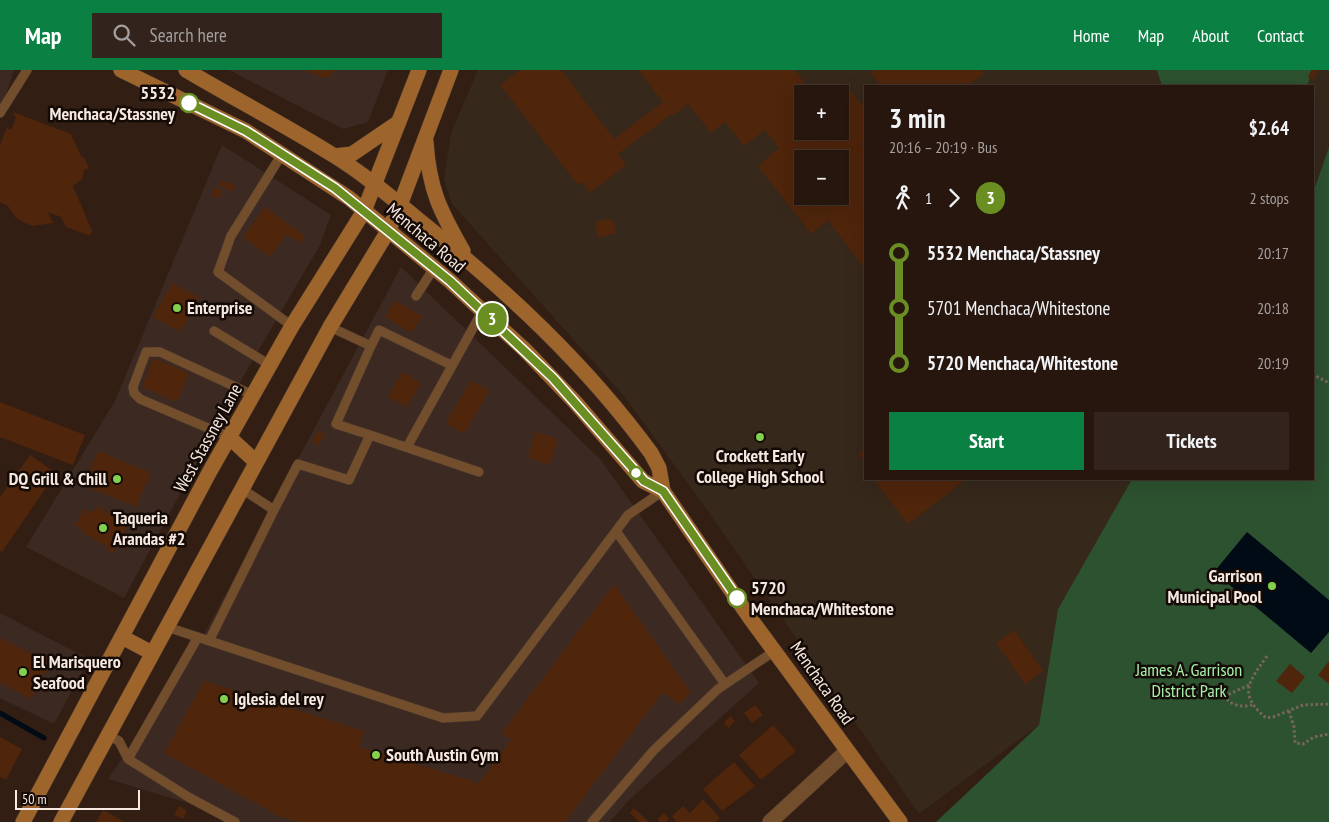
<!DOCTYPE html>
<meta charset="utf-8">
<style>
body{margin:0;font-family:"PT Sans Narrow",sans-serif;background:#32231c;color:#f1f3f6;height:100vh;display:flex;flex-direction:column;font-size:19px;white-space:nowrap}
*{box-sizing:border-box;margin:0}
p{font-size:16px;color:#a49f9e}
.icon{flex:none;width:28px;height:28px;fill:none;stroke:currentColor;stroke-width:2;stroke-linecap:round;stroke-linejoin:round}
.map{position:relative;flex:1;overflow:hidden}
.details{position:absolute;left:864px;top:15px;width:450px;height:395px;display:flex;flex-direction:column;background:#26160e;border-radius:0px;box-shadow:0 5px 20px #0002,0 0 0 1px #42352e}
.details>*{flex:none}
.badge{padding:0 10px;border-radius:16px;font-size:18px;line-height:32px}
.buttons{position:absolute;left:794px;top:15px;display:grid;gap:10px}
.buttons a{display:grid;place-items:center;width:55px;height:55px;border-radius:0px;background:#26160e;box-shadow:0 5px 20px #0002,0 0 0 1px #42352e;font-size:25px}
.scale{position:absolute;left:15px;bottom:12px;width:125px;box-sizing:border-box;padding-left:5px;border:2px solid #f7e8e1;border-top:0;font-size:14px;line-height:18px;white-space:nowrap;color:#f7e8e1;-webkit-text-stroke:4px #140a06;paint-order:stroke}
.map>.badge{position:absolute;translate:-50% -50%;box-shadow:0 0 0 2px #fff}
.legs{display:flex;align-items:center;gap:8px;height:55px;padding:0 25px;font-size:16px}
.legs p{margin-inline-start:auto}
.summary{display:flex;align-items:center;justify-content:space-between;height:85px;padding:0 25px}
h1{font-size:28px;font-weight:600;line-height:38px}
.primary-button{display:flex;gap:10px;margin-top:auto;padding:10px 25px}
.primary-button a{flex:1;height:58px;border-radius:0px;background:#0b8043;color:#fff;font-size:20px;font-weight:600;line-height:58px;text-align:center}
.primary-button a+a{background:#32231c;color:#f1f3f6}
ul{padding:0 25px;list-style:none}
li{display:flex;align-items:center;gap:18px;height:55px;font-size:19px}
li i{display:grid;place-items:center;width:8px;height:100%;margin:0 6px;background:currentColor}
li i::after{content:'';width:12px;height:12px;margin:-6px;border:4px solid;border-radius:50%;background:#26160e}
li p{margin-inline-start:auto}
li:first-child i{background:linear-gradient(#0000 50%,currentColor 0)}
li:last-child i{background:linear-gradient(currentColor 50%,#0000 0)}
header{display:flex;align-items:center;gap:30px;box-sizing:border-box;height:70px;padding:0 25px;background:#0b8043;color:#fff}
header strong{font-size:24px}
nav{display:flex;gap:28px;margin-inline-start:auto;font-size:18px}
.search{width:350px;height:45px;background:#32231c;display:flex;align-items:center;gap:12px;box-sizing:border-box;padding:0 18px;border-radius:0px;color:#a49f9e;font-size:19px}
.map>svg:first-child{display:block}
</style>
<header>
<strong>Map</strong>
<div class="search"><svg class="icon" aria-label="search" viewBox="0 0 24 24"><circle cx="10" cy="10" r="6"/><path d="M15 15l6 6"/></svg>Search here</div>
<nav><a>Home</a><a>Map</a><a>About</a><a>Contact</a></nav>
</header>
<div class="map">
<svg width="1329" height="752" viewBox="0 0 1329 752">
<rect width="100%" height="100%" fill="#321e13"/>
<path fill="#3c2a22" d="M0,0H14L0,43Z
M229,0H388L368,52L343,59Z
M222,75L331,145L320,175L244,305L124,528L26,477L115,331Z
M401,197L601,390L759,613L628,731L610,752H238L191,734L108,709L194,583Z
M0,543L89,589L54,654L0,628Z"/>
<path fill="#36281b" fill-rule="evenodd" d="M478,0H1329V77L1313,123L1312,16H865V409H1132L1058,539L1039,655L919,744L702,433L624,326L452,134L444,110L451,63ZM802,24H840V61H802ZM802,89H840V126H802Z"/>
<path fill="#2d5230" d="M1157,0H1313L1307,16H1162Z
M1329,77V752H936L1039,655L1058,539L1132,409H1312L1313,123Z"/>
<path fill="#000b16" d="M1247,462L1329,530V562L1311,583L1214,502Z"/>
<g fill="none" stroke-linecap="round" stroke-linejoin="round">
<path stroke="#000b16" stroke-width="5" d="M0,643L44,668"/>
</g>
<path fill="#4f250c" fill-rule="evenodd" d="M304,0H334L331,6L324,8Z
M521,0H561L614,69L663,32L638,0H795L813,24H802V61H840V32L852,22L865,39V199L828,150L811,164L758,96L779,78L765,60L744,76L725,52L711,63L688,34L674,45L672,44L618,84L626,95L590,123L582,112L578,115L500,15ZM802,89H840V126H802Z
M875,0H981L984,4L967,16H881L871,3Z
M1311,0H1318L1314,10L1308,8Z
M13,42L71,64L82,88L84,87L89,98L84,100L82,109L73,116L92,161L90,166L66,157L61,147L48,142L53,153L33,156L25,153L15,147L8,136L0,132V75L7,58L11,60L16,48Z
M222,110L235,116L233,122L219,115Z
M212 123a5 5 0 1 1 10 0a5 5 0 1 1-10 0Z
M265,137L305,166L300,173L287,164L270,187L243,167Z
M607,149L614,151L616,163L598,168L595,152Z
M172,213L200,228L180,262L153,247Z
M395,230L422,246L412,263L385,247Z
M153,288L189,303L177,332L142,317Z
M402,302L421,313L407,337L388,327Z
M471,310L489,321L464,364L446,353Z
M0,332L85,365L73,395L0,367Z
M318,360L325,364L318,375L312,372Z
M536,362L558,369L549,395L528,387Z
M865,379V392L859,384Z
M98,381L151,403L136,437L83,415Z
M30,385L56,403L2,482L0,481V427Z
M873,409H967L908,454Z
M96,436L122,450L123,447L131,451L113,483L106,479L107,476L81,462L83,460L75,455L84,439L92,443Z
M614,514L691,623L678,634L663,622L565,752H298L279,746L164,683L204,611L364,661L359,677L479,713L511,670L502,663Z
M1014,560L1043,601L1025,614L996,573Z
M0,568L50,593L31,629L0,612Z
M1329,591V614L1318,605Z
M1290,594L1305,607L1292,623L1276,611Z
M755,635L763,645L752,653L744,643Z
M730,646L735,651L729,658L724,653Z
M773,655L796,681L761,710L739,685Z
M0,667L22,679L6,710L0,707Z
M734,692L755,716L722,741L703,719Z
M703,729L720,748L716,752H676L672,746L683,736L690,743Z
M179,736L187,741L183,749L174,745Z
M634,738L649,752H639L630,743Z
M103,740L118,748L124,752H96Z
M664,743L669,749L666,752H660L657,749Z"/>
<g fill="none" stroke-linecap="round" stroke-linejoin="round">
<g stroke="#4e3a30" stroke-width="10">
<path id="service" d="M0,43L27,0
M282,84L231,166L218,202L292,256
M416,226L434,198
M330,257L371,276L336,354L370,365
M214,261L270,295
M371,276L379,260L451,295
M229,367L140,329L134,323L133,317L146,282H160L253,325
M407,377L483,240
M274,440L298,394L349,410L370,365L479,402
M616,461L725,614
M167,557L443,648L477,646L628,445L663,421
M209,571L274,440L242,419
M109,666L119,671L128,689L190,728L235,752
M128,689L198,567
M592,752L654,680L718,619L776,580"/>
</g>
<g stroke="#4e3a30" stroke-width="16">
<path id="minor" d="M770,752L847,681"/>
</g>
<g stroke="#4e3a30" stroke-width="16">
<path id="secondary" d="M121,0L246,61L349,128L450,211L526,281L575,332L643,411L663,421
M186,0C235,29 285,55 333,85C364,104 392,128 420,151C506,220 586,294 651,383L659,398L663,421L750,548L900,752
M426,72C429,119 440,141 463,181
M335,86L352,84L399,52
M229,367L256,392
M122,567L152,583
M23,752L210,401L292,256L364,141L419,0
M61,752L330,257L388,161L400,135L451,0"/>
</g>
<path stroke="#77655b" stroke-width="3" stroke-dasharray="2.5 2.5" stroke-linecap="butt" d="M1312,304L1329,313
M1267,586C1248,613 1238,624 1266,648L1273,647L1303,635L1329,634
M1249,615L1225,626C1229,635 1242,638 1252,635
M1289,641L1294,657L1295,673L1303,674L1314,667L1329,664"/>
<use href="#service" stroke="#724e2d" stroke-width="9"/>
<use href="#minor" stroke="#724e2d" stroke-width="15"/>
<use href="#secondary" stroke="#9d652c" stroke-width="15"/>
</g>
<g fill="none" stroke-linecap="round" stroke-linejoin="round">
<g stroke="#fff" stroke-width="11">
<path id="line-1" d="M189,33L246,61L335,118L450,211L553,308L644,411L663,421L737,528"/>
</g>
<use href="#line-1" stroke="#6b8e23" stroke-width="8"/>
</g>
<g fill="#fff" stroke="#6b8e23" stroke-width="2.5">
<circle cx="189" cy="33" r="9"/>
<circle cx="636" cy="403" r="6"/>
<circle cx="737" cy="528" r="9"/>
</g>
<g fill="#83d04e" stroke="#140a06" stroke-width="2">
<circle cx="177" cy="238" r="5"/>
<circle cx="760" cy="367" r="5"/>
<circle cx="117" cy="409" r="5"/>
<circle cx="103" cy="458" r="5"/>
<circle cx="1272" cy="516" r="5"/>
<circle cx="23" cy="602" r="5"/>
<circle cx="224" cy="629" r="5"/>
<circle cx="376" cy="685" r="5"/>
</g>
<g text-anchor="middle" stroke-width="5" stroke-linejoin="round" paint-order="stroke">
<g font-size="18" font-weight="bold" fill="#f7e8e1" stroke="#140a06" text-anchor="end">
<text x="175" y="29">5532<tspan x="175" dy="21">Menchaca/Stassney</tspan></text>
<text x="751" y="524" text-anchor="start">5720<tspan x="751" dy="21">Menchaca/Whitestone</tspan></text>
</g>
<g font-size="18" fill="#f7e8e1" stroke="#140a06">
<text transform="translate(426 168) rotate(40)" y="6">Menchaca Road</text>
<text transform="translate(208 368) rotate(-61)" y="6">West Stassney Lane</text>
<text transform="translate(822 613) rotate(55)" y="6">Menchaca Road</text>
</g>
<g font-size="18" font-weight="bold" fill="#f7e8e1" stroke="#140a06" text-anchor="start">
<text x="187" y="244">Enterprise</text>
<text x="760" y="392" text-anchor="middle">Crockett Early<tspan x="760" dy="21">College High School</tspan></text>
<text x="107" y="415" text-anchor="end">DQ Grill &amp; Chill</text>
<text x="113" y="454">Taqueria<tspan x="113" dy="21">Arandas #2</tspan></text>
<text x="1262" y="512" text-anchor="end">Garrison<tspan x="1262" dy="21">Municipal Pool</tspan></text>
<text x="33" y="598">El Marisquero<tspan x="33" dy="21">Seafood</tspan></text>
<text x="234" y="635">Iglesia del rey</text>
<text x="386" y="691">South Austin Gym</text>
</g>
<g font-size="18" fill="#a7f1ab" stroke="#140a06">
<text x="1189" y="606">James A. Garrison<tspan x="1189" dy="21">District Park</tspan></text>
</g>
</g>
</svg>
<div class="buttons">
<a>+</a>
<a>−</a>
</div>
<div class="scale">50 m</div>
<b class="badge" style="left:492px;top:249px;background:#6b8e23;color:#fff">3</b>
<section class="details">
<div class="summary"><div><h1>3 min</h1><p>20:16 – 20:19 · Bus</p></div><b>$2.64</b></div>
<div class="legs"><svg class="icon" aria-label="walk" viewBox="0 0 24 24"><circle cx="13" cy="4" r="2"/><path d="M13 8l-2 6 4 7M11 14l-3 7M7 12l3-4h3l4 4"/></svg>1<svg class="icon" aria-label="forward" viewBox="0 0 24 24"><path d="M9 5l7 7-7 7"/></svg><b class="badge" style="background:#6b8e23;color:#fff">3</b><p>2 stops</p></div>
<ul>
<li><i style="color:#6b8e23"></i><b>5532 Menchaca/Stassney</b><p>20:17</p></li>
<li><i style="color:#6b8e23"></i><span>5701 Menchaca/Whitestone</span><p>20:18</p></li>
<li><i style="color:#6b8e23"></i><b>5720 Menchaca/Whitestone</b><p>20:19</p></li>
</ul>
<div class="primary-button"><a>Start</a><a>Tickets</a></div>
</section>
</div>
